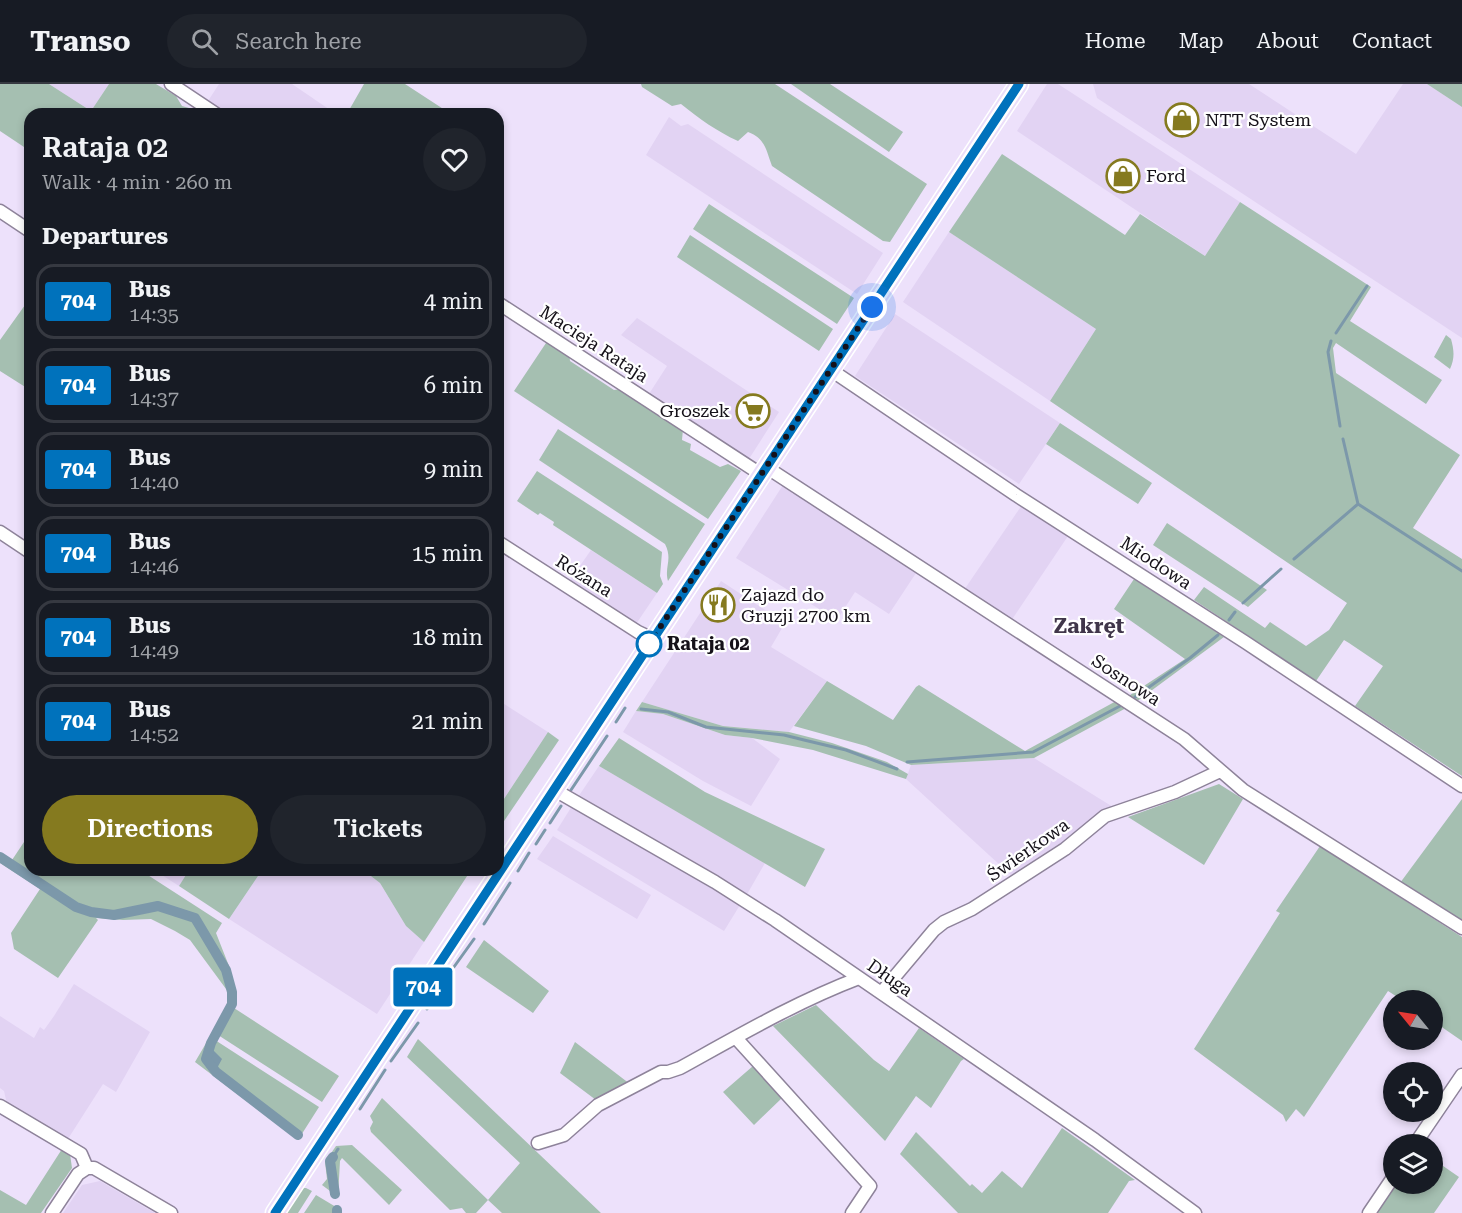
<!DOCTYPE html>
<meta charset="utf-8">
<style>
body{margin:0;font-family:"Roboto Serif",serif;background:#20242c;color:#f1f3f6;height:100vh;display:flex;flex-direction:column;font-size:22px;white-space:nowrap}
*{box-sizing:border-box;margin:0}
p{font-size:20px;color:#9ea1a6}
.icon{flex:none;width:33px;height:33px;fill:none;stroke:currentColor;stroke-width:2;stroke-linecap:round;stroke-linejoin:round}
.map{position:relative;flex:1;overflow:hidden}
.panel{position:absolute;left:24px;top:24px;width:480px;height:768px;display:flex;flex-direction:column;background:#171b24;border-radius:18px;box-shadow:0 3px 9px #0003}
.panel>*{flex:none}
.badge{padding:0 12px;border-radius:4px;font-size:21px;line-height:39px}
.needle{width:39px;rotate:300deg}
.tools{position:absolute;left:1383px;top:906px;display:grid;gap:12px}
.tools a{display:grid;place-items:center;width:60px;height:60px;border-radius:50%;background:#171b24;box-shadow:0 3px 9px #0003;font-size:30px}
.you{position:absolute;width:30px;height:30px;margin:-15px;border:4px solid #fff;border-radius:50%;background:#1a73e8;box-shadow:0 0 0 9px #1a73e833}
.map>.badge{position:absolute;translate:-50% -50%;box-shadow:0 0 0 3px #fff}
h2{padding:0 18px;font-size:22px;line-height:54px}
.round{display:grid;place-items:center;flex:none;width:63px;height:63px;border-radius:32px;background:#20242c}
.headline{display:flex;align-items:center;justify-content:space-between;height:102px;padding:0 18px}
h1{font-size:28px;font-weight:600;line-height:45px}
.button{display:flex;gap:12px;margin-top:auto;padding:12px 18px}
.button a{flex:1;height:69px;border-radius:36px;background:#857a1f;color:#fff;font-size:24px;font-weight:600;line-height:69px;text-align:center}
.button a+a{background:#20242c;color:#f1f3f6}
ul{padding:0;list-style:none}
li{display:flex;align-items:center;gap:18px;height:75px;margin:0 12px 9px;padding:0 6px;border:3px solid #363941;border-radius:18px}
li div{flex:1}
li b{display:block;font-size:22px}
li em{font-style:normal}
li .badge{min-width:66px;font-weight:700;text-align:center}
header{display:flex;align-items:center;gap:36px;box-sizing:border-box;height:84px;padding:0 30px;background:#171b24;border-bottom:2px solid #363941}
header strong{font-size:28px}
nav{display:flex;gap:33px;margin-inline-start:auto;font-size:21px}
.search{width:420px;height:54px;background:#20242c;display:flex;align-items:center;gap:15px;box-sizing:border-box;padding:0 21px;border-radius:33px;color:#9ea1a6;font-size:22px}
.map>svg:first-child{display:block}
</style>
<header>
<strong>Transo</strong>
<div class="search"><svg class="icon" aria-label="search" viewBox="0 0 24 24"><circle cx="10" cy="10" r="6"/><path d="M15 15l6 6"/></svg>Search here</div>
<nav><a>Home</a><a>Map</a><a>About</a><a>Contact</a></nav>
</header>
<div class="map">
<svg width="1462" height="1129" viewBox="0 0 1462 1129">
<rect width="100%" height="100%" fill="#ede1fb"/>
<path fill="#e2d3f3" d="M49,0H109L91,27Z
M219,0H292L336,30H228L208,17Z
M1047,0H1058L1240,118L1205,172L1017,47Z
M1093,0H1249L1356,70L1403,0H1427L1462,23V254L1097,14Z
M669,33L681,42L688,40L883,169L857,210L646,71Z
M949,148L1096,245L1050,317L903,218Z
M895,230L1060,339L1019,400L855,292Z
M637,234L779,328L747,378L647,313L667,282L621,251Z
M783,401L793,410L799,408L918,486L889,530L855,508L837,536L736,474Z
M1022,421L1068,452L1011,537L998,528V526L964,506Z
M591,466L657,509L634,543L568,499Z
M721,497L785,539L771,563L827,597L789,648L723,642L642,618Z
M498,616L548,648L498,724Z
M636,627L663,630L725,651L752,654L780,675L751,722L703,697L623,648Z
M1034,674L1113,723L1013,793L906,695L911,681Z
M599,682L765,779L746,812L578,713Z
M572,722L740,821L724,847L557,746Z
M553,752L651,811L637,835L537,775Z
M154,786H189L179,802Z
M262,786H363L380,799L406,842L424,858L377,930L229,835Z
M74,900L150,948L116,1008L103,1000L66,1058L7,1020L4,1007L0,1004V932L34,954L40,943L44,946L54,932Z
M100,1097L155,1129H63L82,1101Z"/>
<path fill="#a5bfb1" d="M0,0H49L91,27L109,0H156L176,12L182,22L196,26L200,24L205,27L202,30H30V67L0,47Z
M364,0H405L451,30H351L348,28Z
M641,0H775L927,100L890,158L883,157L772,82C766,66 765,54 748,48L738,57C716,47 700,35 681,20L672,22L642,3Z
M791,0H830L903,48L889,68Z
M1427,0H1462V23Z
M1002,70L1125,151L1140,130L1205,172L1240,118L1371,203L1350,237L1442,296L1426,320L1336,259L1333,264L1336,289L1460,371L1413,444L1462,475V692L1355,622L1383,582L1349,559L1344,556L1316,597L1194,516L1204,503L1265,544L1270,538L1306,562L1329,546L1347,519L1050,317L1096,245L949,148Z
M709,120L854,214L837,240L693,145Z
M690,151L833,245L819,267L677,173Z
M30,214V306L0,287V256Z
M1446,251L1451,255C1454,266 1455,274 1450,285L1434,273Z
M548,256L569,269L570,277L614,306L622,305L683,345L682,356L691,360L690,366L720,383L728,380L741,387L708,435L514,307Z
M1060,339L1152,399L1138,420L1046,360Z
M558,345L705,440L668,497C664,483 673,476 665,460L539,376Z
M537,387L662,468L660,492L663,500L657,509L553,441L554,438L540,429L538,431L517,417Z
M1167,439L1267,506L1248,523L1153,461Z
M1134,495L1224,553L1136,618L1127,613L1185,575L1114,525Z
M827,597L893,636L916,603L919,601L1025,667L1118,616L1128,623L1034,674L911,681L866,662L794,642Z
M642,618L723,642L789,648L832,659L887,678L908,690L906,695L813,666L752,654L725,651L663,630L636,627Z
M548,648L559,656L498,746V724Z
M619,654L705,708L825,765L805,803L599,682Z
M1219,700L1243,715L1204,781L1128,733Z
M1462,715V838L1400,799Z
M30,749V786H140L222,839L216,849L229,882L236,919L234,924L339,992L322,1018L218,951L215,956L319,1023L298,1056L195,978L229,920V909L190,856L175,847L151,835L123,836L96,834L98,836L58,894L14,865L11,849L40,805L0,779V769L12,776Z
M1320,762L1462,853V957L1433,937L1432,916H1402L1388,907L1304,1033L1296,1025L1286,1038L1283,1031L1194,965L1280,829L1276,827Z
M189,786H262L229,835L179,802Z
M363,786H471L424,858L406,842L380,799Z
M484,856L549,907L533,929L466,883Z
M816,921L874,976L889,987L919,944L964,975L961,977L931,1024L916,1012L885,1057L773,942Z
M418,955L601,1129H502L488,1116L476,1129H466L462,1124L450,1126L371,1048L370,1044L373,1038L370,1032L382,1014L488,1116L520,1079L407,973Z
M575,958L630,1000L596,1016L560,989Z
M753,982L782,1014L754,1041L723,1008Z
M1062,1044L1135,1096L1129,1097L1108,1129H958L900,1070L916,1048L970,1102L972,1100L982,1109L1002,1087L1022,1104Z
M352,1061L402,1106L389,1121L342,1074L340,1077L338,1113L322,1101L327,1095L325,1078L336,1062Z
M62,1065L70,1070L72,1084L41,1129H0V1106L26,1121Z
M1433,1075L1459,1093L1434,1129H1375L1394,1100H1432Z
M301,1104H306L312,1107L298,1129H285Z
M316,1111L341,1126L342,1129H304Z"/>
<path fill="#7c98aa" d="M213,966L222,975L215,988L206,983L207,970Z"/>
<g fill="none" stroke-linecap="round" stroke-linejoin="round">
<path stroke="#7c98aa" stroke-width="3" d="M1336,249L1367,202
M1331,257L1328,268L1340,342
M1343,355L1358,420
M1294,475L1358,420L1462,487
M1243,519L1281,485
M1229,536L1235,528
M1135,613L1190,574L1218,551
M641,625L668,628L706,643L784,651L804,656L846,666L897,685
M616,638L625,624
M907,678L1033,668L1122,621
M571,706L607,652
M550,739L561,722
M536,760L545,746
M518,787L529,769
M484,840L510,799
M446,894L474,855
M427,925L439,905
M391,977L418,939
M360,1025L385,986
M333,1073L338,1065"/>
<path stroke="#7c98aa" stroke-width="10" d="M0,773L76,823L91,828L114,831L158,822L195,834L226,886L232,908V920L211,959L206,975L216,988L298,1051
M333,1073L330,1077L335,1110
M337,1126V1129"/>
<g stroke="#8e839a" stroke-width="15">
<path id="minor" d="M171,0L216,30
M0,127L30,147
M498,219L762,391
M831,286L1016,411L1245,558L1462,702
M766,383L1184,655L1243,706L1462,844
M0,448L30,468
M498,458L638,548L653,555
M553,705L715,798L775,836L1095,1056L1195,1129
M881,909L934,846L944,838L972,825L1065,765L1105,732L1175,708L1220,687
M736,954L870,1102L852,1129
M0,1022L81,1070L87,1084
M538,1059L564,1051L598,1021L661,988H668L680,984C738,952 796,918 859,894
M1415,1060L1462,991
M87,1084H94L171,1129
M52,1129L78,1090L87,1084
M1369,1129L1394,1092"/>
</g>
<g stroke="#fff" stroke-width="21">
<path id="primary" d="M275,1129L1019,0"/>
</g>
<use href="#minor" stroke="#fff" stroke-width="12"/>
<use href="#primary" stroke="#ebdefa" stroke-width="18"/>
</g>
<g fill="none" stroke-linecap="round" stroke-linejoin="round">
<g stroke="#fff" stroke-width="14">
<path id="line" d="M275,1129L1019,0"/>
</g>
<use href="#line" stroke="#0072bc" stroke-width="9"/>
<path stroke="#151119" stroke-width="6" stroke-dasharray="0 10.8" d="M649,560L872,223"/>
</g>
<defs>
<g id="shop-ring" transform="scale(1.725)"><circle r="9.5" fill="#fff" stroke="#857a1f" stroke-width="1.5"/><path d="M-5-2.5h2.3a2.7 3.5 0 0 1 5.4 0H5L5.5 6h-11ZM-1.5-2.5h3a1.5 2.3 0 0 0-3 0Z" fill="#857a1f"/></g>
<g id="supermarket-ring" transform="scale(1.725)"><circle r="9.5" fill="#fff" stroke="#857a1f" stroke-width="1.5"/><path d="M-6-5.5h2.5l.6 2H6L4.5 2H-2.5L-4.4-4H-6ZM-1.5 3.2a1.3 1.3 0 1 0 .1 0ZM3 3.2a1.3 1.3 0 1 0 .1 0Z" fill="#857a1f"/></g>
<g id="restaurant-ring" transform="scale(1.725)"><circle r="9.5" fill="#fff" stroke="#857a1f" stroke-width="1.5"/><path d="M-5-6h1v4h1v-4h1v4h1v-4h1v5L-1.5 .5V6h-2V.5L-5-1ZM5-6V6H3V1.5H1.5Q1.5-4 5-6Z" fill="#857a1f"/></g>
</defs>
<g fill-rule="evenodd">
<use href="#shop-ring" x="1182" y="36"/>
<use href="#shop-ring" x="1123" y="92"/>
<use href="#supermarket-ring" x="753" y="327"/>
<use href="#restaurant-ring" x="718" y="521"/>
</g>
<circle fill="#fff" stroke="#0072bc" stroke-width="3" cx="649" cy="560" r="12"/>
<g text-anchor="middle" stroke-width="4.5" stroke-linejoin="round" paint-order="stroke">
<g font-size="18" fill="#151119" stroke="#fff" text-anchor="start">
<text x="1205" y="42">NTT System</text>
<text x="1146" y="98">Ford</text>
<text x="730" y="333" text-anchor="end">Groszek</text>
<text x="741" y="517">Zajazd do<tspan x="741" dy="21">Gruzji 2700 km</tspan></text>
</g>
<g font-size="18" fill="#151119" stroke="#fff">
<text transform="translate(594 260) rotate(33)" y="6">Macieja Rataja</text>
<text transform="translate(1156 479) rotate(33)" y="6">Miodowa</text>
<text transform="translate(584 492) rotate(32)" y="6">Różana</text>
<text transform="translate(1126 596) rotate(33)" y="6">Sosnowa</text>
<text transform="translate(1028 766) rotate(-35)" y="6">Świerkowa</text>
<text transform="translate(890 894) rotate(35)" y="6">Długa</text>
</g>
<g font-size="18" font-weight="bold" fill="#151119" stroke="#fff" text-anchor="start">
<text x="667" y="566">Rataja 02</text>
</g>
<g font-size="21" font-weight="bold" fill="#40364a" stroke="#fff">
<text x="1089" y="549">Zakręt</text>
</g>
</g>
</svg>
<div class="tools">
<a><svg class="needle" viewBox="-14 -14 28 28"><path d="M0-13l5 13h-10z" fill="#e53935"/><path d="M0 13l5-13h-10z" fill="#9ea1a6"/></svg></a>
<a><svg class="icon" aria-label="locate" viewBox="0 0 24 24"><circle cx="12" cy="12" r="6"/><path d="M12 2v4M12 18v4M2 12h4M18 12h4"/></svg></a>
<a><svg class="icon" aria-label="layers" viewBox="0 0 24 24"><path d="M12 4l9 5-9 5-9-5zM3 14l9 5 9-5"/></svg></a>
</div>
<div class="you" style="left:872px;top:223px"></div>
<b class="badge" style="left:423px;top:903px;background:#0072bc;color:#fff">704</b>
<section class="panel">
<div class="headline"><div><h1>Rataja 02</h1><p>Walk · 4 min · 260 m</p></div><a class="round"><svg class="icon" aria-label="heart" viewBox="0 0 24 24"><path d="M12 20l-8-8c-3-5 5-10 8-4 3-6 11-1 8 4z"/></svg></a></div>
<h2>Departures</h2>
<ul>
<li><span class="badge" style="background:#0072bc;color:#fff">704</span><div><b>Bus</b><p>14:35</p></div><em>4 min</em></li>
<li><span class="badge" style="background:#0072bc;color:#fff">704</span><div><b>Bus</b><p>14:37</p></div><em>6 min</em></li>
<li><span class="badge" style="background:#0072bc;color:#fff">704</span><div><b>Bus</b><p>14:40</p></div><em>9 min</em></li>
<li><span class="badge" style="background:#0072bc;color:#fff">704</span><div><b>Bus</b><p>14:46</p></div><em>15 min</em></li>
<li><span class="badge" style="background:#0072bc;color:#fff">704</span><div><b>Bus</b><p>14:49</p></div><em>18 min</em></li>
<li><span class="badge" style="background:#0072bc;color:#fff">704</span><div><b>Bus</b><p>14:52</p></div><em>21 min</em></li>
</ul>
<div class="button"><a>Directions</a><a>Tickets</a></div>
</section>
</div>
